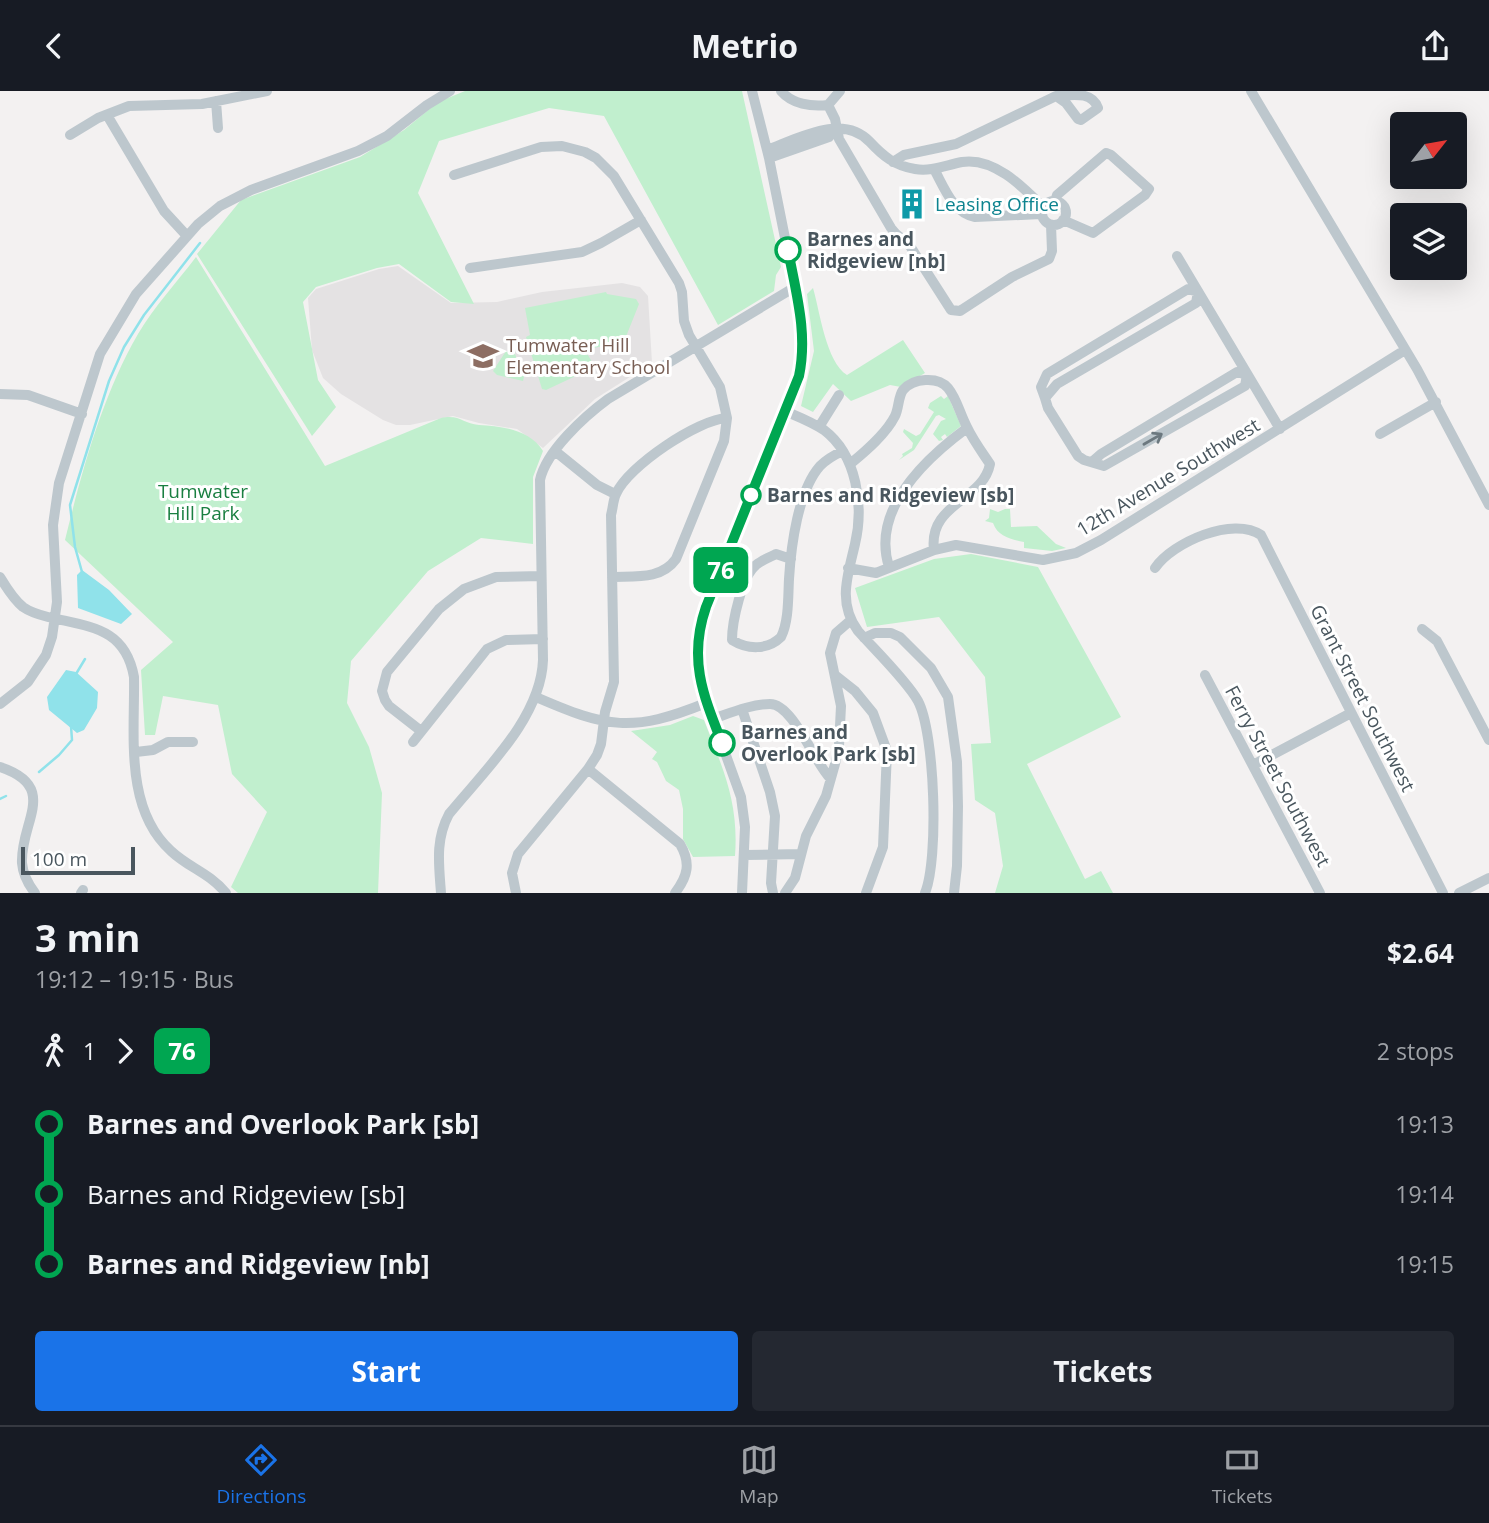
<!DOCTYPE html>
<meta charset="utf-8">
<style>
body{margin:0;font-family:"Open Sans",sans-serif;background:#242831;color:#f1f3f6;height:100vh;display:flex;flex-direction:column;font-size:26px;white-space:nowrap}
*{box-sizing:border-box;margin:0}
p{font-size:23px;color:#9ea1a6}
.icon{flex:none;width:38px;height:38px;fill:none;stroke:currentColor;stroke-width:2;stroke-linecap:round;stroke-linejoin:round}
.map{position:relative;height:802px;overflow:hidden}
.drawer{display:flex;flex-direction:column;background:#171b24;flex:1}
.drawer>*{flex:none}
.badge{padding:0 14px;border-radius:10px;font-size:24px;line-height:46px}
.needle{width:46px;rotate:59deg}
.fabs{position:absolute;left:1390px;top:21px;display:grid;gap:14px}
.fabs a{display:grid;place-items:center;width:77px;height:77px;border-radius:7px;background:#171b24;box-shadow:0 7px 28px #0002;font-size:35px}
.scale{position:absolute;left:21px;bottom:18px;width:114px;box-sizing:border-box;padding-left:7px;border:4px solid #49565e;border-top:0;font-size:19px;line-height:24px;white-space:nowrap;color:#49565e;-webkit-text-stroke:5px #fff;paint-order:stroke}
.map>.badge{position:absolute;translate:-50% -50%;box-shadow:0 0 0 4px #fff}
.legs{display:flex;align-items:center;gap:10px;height:77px;padding:0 35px;font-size:23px}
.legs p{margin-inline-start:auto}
.overview{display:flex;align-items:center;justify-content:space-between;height:119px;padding:0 35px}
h1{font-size:38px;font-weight:700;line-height:52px}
.cta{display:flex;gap:14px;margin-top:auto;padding:14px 35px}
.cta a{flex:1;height:80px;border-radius:7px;background:#1a73e8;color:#fff;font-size:28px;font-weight:700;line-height:80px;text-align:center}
.cta a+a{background:#242831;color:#f1f3f6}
ul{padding:0 35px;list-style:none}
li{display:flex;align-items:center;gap:24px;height:70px;font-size:26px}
li i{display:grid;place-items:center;width:10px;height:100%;margin:0 9px;background:currentColor}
li i::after{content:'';width:18px;height:18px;margin:-9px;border:5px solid;border-radius:50%;background:#171b24}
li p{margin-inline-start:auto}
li:first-child i{background:linear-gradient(#0000 50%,currentColor 0)}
li:last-child i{background:linear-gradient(currentColor 50%,#0000 0)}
header{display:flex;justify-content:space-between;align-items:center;height:91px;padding:0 35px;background:#171b24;font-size:32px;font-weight:700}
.tabs{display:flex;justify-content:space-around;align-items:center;height:98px;border-top:2px solid #363941;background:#171b24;font-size:19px;color:#9ea1a6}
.tabs a{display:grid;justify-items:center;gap:4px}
.tabs .selected{color:#1a73e8}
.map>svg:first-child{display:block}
</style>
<header><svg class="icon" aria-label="back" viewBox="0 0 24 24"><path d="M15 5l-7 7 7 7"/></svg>Metrio<svg class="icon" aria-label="share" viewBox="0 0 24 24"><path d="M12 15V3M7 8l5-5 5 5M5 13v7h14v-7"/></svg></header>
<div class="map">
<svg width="1489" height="802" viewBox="0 0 1489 802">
<rect width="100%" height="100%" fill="#f3f1f1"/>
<path fill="#e4e2e3" d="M398,175L451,212L497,211L542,201L622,192L640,196L648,205L652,272L595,308L543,357L517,338L479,332L453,325L410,334H396L383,329L341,303L323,287L312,259L308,207L316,198L379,178Z"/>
<path fill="#c1efce" d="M465,0H742L781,176L776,184L774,200L718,234L604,25L549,17L439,50L418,102L474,213L451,211L399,173L377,177L316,196L303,211L318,289L336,316L312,345L197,163L241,109L360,66L404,39L438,11Z
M196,166L325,375L441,327C460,323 463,333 479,334C502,335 530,339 543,360L533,386V453L481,447L428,480L351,570L347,612L369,656L382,702L378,802H238L231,796L267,721L232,683L218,614L163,605L155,644H145L141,579L173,551L65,449C82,380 102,305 138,243C154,216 177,191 196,166Z
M813,197C820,221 826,271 847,284L903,249L925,282L901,296L890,294L851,310L833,293L813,321L801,315L814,260L807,203Z
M606,201L607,203L636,208L639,213L623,253L616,250V252L585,259L595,276L546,299L542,298L526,246L530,244L525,217Z
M506,260L515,263L524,286L523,290L497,284L493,280Z
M941,305L944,308L948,305L961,335L947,346L945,343L941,346L943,349L939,350L933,343L941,330L946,328L939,324L936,325L914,359L899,369L903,365L902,363L912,357L913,352L903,341L904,338L916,345L920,343L934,321L928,317L930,312Z
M990,418L998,421L1005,418H1010L1011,436L1037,435L1056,453L1066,457L1052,460L1024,457V451C1011,448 998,446 993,432L985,430L989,427Z
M971,463L1038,476L1121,626L1027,673L1085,788L1101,780L1113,802H995L1003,775L995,722L975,709L971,653L991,652L985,586L939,526L867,536L855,497L934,468Z
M693,625L704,629C723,678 739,711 735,765L693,766L683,748V718L679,699L666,690L657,671L652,668L657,661L631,640L670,634Z"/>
<path fill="#90e2ea" d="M82,479L109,499L132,523L121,533L78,517L77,484Z
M66,579L76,581L98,601L97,617L84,639L77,642L49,619L47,606Z"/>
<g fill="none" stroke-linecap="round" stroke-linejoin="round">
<path stroke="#90e2ea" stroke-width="2.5" d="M82,481L75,456L70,414L109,290L124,256L144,224L200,152
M76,583L85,568
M39,681L59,664L72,649L71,635
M0,708L6,705"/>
<path stroke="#bdc7cd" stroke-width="10" d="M781,0C792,13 811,16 828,14
M840,0L828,14L835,28L839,48L891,137C898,147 903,147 910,155L951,219L960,220L1012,186L1049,168L1052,160L1051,134
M1251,0L1417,278L1489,414
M216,10L218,37
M107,24L164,120L187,145
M70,44L98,27L129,15L202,13L267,0
M767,59C799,47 843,22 870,51C883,65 895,75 915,78C931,81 946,74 962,71C994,66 1023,96 1043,116
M769,67L829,46L835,39
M893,71L904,64L956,53L1056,5L1066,12L1078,28L1081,29L1098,17C1092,0 1073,4 1056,5
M934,78C944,96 953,122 975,126L1041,123
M454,84L541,56L562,55L585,61L596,67L614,85L679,192L682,201L684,230L689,244L720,296L727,327L724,350L676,468C661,489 635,485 612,486
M1042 122a12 12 0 1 1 24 0a12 12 0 1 1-24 0Z
M1055,110L1057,104L1106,62L1111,64L1149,98L1145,104L1093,142L1063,129
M1177,165L1280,338
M470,177L582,161L601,152L641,129
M1188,198L1198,201L1196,212L1057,293L1045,307L1041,296L1047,283Z
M0,303L28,304L82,323
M1045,307L1048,317L1078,365L1084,369L1104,375L1245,295L1247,284
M785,320C799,326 812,331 824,339C857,364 864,415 855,453C848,484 837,511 858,540C874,558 907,590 918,610C935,642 939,768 925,802
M819,336L839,304
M1380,343L1436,311
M555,360L597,394L615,403
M1093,370L1101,363L1237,281L1247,284
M850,373C866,360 886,343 895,325C899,317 898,306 903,299C913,287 938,285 948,297C957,308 960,323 967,336C973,349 982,361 990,373C983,410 928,412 934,459
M791,468L776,463C770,466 762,469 756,474C742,485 732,531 732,549C748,559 768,559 781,546C789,530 788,506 789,488C791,455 798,400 820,375C827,368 834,364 843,360
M889,476C871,419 925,368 967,337
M848,477L876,482L934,459L956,454L1043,469L1076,462L1101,449L1405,259
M1155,477C1173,451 1233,425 1261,444L1443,802
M0,486C6,496 13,508 23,516C30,521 40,524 48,526C89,536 125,536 134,586C135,643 124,718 171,760C189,777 208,781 226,802
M1422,538L1437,550L1489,649
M864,547L875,542H891L900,546L931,577L948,606L957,671L958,715L957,775L954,802
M1205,584L1320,802
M836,585L855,600L873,622L887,660L883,756L866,802
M536,606C607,637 632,642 706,612
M0,613L28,591L46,564L52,546L57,511L53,434L59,392L100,263L136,203L198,133L220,115L251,99L358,60L387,45L427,14L450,0
M742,618L770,701L775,725L771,792L773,802
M712,628C730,622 752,613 770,613C793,613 814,671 830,687
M421,640L389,615L385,609L382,600L387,581L439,518L464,498L496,486L541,485
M413,651L487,558L506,549L543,548
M136,661L153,659L168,651H193
M1253,674L1351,622
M0,676C60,696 20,731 22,772C23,784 28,793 35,802
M588,678L680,753C691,772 688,785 675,802
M744,764L801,763
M81,802L83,799
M441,802C439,774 435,749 449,723C484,680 541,627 543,569L540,389C546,360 585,325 608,308L795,196
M516,802L512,782L518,763L588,678L597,664L601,653L605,621L614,591L611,424C613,417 613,409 616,403C628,375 699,328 727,327
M742,802L745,736L741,706L701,595C696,567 697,542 706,515L794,297L802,272L803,237L769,67L752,0
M785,802L795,787L806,745L826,705L835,673L839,655L841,615L830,562L836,542L851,529
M1459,802L1489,787"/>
</g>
<defs><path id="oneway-shaft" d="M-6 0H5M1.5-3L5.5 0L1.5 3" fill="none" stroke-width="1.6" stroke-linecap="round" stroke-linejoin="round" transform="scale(1.75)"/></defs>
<use stroke="#6c787f" href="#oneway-shaft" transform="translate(1153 348) rotate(-30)"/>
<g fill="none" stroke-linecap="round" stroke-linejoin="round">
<g stroke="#fff" stroke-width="16">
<path id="line-1" d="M722,652C703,604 688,568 706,516L799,285C808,242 796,202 788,159"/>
</g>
<use href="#line-1" stroke="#00a651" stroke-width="10"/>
</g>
<defs>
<g id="building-bare" transform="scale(2.415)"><path d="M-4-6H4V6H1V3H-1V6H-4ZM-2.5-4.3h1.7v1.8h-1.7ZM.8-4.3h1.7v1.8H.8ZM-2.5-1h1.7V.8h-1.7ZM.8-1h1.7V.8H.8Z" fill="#0f9aa8" stroke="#fff" stroke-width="2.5" paint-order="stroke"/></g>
<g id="school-bare" transform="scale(2.415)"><path d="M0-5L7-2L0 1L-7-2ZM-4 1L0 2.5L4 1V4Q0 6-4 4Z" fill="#8d6e63" stroke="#fff" stroke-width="2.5" paint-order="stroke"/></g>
</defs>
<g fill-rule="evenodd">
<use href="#building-bare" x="912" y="113"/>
<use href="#school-bare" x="483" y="265"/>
</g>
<g fill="#fff" stroke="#00a651" stroke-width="3.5">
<circle cx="788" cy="159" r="12"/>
<circle cx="751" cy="404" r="9"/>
<circle cx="722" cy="652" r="12"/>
</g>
<g text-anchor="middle" stroke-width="6" stroke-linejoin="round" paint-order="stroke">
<g font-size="19" fill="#0d838f" stroke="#fff" text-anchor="start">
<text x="935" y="120">Leasing Office</text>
</g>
<g font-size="19" font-weight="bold" fill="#49565e" stroke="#fff" text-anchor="start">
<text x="807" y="155">Barnes and<tspan x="807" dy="22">Ridgeview [nb]</tspan></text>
<text x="767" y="411">Barnes and Ridgeview [sb]</text>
<text x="741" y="648">Barnes and<tspan x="741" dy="22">Overlook Park [sb]</tspan></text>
</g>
<g font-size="19" fill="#785e54" stroke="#fff" text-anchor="start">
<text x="506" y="261">Tumwater Hill<tspan x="506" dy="22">Elementary School</tspan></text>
</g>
<g font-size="19" fill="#49565e" stroke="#fff">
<text transform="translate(1168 386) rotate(-31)" y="7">12th Avenue Southwest</text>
<text transform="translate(1363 607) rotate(63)" y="7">Grant Street Southwest</text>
<text transform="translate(1278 685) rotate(62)" y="7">Ferry Street Southwest</text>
</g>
<g font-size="19" fill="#1a7f41" stroke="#fff">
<text x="203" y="407">Tumwater<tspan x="203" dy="22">Hill Park</tspan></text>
</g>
</g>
</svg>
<div class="fabs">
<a><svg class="needle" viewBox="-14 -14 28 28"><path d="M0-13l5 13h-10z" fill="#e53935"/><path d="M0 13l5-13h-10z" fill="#9ea1a6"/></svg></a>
<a><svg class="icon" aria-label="layers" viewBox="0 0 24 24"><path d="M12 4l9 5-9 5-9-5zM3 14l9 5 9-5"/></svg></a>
</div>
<div class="scale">100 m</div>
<b class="badge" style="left:721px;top:479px;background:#00a651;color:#fff">76</b>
</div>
<section class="drawer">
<div class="overview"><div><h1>3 min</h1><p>19:12 – 19:15 · Bus</p></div><b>$2.64</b></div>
<div class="legs"><svg class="icon" aria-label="walk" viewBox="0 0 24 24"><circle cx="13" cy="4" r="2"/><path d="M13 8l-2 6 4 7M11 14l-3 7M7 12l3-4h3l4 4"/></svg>1<svg class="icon" aria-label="forward" viewBox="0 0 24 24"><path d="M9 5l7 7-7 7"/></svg><b class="badge" style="background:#00a651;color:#fff">76</b><p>2 stops</p></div>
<ul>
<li><i style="color:#00a651"></i><b>Barnes and Overlook Park [sb]</b><p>19:13</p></li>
<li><i style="color:#00a651"></i><span>Barnes and Ridgeview [sb]</span><p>19:14</p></li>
<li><i style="color:#00a651"></i><b>Barnes and Ridgeview [nb]</b><p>19:15</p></li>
</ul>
<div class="cta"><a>Start</a><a>Tickets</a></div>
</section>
<nav class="tabs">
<a class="selected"><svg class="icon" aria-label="directions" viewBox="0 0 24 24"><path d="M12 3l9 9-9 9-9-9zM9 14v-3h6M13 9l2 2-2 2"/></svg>Directions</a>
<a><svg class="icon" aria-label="map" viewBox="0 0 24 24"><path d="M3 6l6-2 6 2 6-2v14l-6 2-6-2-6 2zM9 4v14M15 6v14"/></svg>Map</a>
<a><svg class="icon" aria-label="tickets" viewBox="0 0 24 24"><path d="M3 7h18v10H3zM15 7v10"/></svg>Tickets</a>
</nav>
